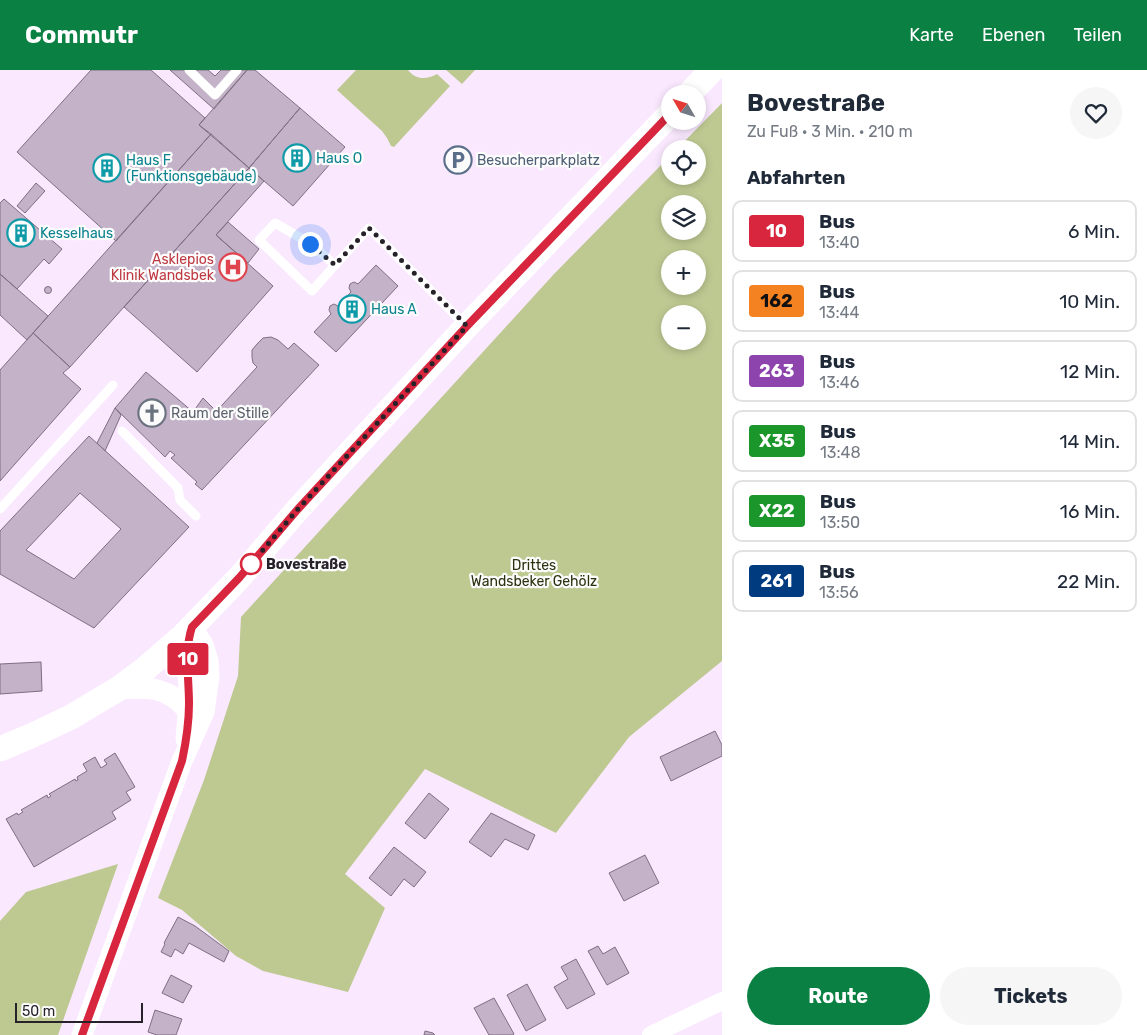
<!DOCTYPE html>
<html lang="de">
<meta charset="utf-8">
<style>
body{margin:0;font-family:Rubik,sans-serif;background:#f6f6f7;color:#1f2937;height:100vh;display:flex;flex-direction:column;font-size:19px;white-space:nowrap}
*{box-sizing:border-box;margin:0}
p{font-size:16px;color:#747a83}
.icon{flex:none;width:28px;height:28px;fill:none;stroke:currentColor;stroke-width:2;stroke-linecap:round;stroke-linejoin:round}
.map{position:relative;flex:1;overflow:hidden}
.drawer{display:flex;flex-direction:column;background:#fff;width:425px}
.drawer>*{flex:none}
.badge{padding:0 10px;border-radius:4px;font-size:18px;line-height:32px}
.needle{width:32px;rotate:309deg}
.controls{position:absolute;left:661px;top:15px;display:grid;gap:10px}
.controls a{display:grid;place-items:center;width:45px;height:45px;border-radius:50%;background:#fff;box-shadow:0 2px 8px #0003;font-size:25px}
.scale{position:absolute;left:15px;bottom:12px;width:128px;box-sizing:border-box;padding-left:5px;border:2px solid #272129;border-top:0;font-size:14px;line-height:18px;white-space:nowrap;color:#272129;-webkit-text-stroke:4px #fcfcfc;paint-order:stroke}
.you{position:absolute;width:25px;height:25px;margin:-12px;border:4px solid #fff;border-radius:50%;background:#1a73e8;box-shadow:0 0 0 8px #1a73e833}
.map>.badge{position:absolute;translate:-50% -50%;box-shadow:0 0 0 2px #fff}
h2{padding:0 25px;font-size:19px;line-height:45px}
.round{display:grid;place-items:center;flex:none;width:52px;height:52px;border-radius:26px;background:#f6f6f7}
.summary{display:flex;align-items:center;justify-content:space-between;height:85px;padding:0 25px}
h1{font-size:24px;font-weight:700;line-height:38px}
.button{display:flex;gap:10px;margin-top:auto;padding:10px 25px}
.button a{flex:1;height:58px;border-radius:30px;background:#0b8043;color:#fff;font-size:20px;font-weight:700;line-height:58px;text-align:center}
.button a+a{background:#f6f6f7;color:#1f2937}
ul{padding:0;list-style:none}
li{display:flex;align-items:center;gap:15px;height:62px;margin:0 10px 8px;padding:0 15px;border:2px solid #e0e1e3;border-radius:10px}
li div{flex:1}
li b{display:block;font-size:19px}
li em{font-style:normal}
li .badge{min-width:55px;font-weight:700;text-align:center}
header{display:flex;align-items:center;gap:30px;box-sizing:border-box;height:70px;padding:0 25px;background:#0b8043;color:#fff}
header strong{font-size:24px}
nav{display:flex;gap:28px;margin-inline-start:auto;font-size:18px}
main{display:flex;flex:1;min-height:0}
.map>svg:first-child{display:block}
</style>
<header>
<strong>Commutr</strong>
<nav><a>Karte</a><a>Ebenen</a><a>Teilen</a></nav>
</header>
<main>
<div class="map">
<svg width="722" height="965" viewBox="0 0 722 965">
<rect width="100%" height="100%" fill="#fae8ff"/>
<path fill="#bec992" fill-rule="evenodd" d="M356,0H408C416,10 426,10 437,4L450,16L394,77L391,76L387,68L382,61L337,20Z
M446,0H475L462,14Z
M722,33V591L629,667L556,763L425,699L345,804L385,838L348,922L263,901L236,886L182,840L158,828L204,710L238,606L241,547L554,204L670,86V106H698V79H677ZM670,134H698V161H670ZM670,189H698V216H670ZM670,244H698V271H670Z
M118,794L58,965H0V851L26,822Z"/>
<path fill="#c3b2c8" stroke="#7e6f82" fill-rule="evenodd" d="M91,0H151L205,48L199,55L211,64L116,171L17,82Z
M170,0H208L215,6L221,0H247L214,39Z
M247,0H255L300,38L249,98L199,55Z
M300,38L345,77L293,136L249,98Z
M211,64L249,98L70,297L33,263Z
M249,98L264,111L216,165L273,216L197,302L124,237Z
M36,113L45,121L25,143L17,136Z
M4,129L62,179L49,194L44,189L17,219L0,204V133Z
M228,152L259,179L248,193L216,165Z
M376,195L398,216L336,282L314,262L331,244L329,240L330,236L334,234L338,236L351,222L349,218L350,214L354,212L358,214Z
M0,204L48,246L27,270L0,245Z
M44.5 220a3.5 3.5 0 1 1 7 0a3.5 3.5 0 1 1-7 0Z
M33,263L70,297L63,303L81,319L0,411V300Z
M271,267L278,270L288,279L294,273L319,295L202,420L195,414L197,412L171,388L175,385L170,381L165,387L115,338L146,302L193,342L203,328L215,340L212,344L213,345L257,297L253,293L252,287V280L257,274L263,268Z
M115,338L121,345L105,381L97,373Z
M89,366L189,457L94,558L0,504V461ZM80,423L121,459L74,509L26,480Z
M41,592L42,621L0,624V594Z
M715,661L722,675V686L671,711L660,687Z
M115,683L135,717L126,722L131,730L112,742L116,749L34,797L6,749L17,743L18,745L23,742L21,740L47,725L48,728L51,726L49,724L75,709L76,711L78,710L77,707L87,701L83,694L95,687L101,698L107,694L104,690Z
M429,723L449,739L425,769L405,753Z
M491,743L535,765L528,780L505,769L491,787L469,772Z
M394,777L426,802L414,817L404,809L391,826L369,808Z
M645,785L659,813L624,831L609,803Z
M178,847L195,856L229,881L224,892L189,873L183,884L175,879L171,887L161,882L165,874L164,873Z
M598,876L603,884L615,877L629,903L607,915L588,881Z
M576,889L595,924L567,939L554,917L568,909L561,897Z
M171,905L192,916L183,933L162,923Z
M527,914L546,950L526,961L507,925Z
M494,928L514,964L513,965H489L474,938Z
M155,940L182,949L176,965H157L148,962Z
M425,961L433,963L435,965H424Z"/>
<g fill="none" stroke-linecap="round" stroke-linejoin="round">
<path stroke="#fff" stroke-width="9" d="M189,0L215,25L237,0
M335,195L312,221L259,170L275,153L311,174L335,195L369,158L465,255
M122,361L178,418L180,430L196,446
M0,439L113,315"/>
<path stroke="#fff" stroke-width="18" d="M651,965L722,931"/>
<path stroke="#fff" stroke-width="21" d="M118,619C148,617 168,616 188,641
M186,669L189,633L188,581L192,557
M82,965L182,691L204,642L209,606L208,591L203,575L192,557"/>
<path stroke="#fff" stroke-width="25" d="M689,24L712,0
M0,679L33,665L71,647L118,619L145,599L183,566L239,508L298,439L467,256L670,44"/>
</g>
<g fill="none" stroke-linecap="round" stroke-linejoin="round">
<g stroke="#fff" stroke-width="11">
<path id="line" d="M82,965L182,691C186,672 189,653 189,634C189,608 184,581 192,557L239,508L298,439L467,256L670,44"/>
</g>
<use href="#line" stroke="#d7263d" stroke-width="8"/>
<path stroke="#272129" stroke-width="5" stroke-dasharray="0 9" d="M251,494L298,439L467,256L369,158L335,195L310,174"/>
</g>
<defs>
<g id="building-ring" transform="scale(1.4375)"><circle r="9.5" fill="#fcfcfc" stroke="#0f9aa8" stroke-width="1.5"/><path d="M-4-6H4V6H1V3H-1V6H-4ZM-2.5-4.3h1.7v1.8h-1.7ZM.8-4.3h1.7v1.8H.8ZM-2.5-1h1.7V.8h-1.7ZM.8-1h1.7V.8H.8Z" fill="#0f9aa8"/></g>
<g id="parking-ring" transform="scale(1.4375)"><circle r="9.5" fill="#fcfcfc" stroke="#5c6f8a" stroke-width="1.5"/><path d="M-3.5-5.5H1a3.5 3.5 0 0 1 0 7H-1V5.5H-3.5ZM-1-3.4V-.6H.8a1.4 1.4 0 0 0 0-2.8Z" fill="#5c6f8a"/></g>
<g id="hospital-ring" transform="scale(1.4375)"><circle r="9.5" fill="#fcfcfc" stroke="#e0444e" stroke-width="1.5"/><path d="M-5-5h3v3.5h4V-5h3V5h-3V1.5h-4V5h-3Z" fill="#e0444e"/></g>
<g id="church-ring" transform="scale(1.4375)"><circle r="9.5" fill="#fcfcfc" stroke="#6b7280" stroke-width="1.5"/><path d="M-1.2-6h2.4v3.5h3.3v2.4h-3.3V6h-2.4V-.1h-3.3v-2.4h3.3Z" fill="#6b7280"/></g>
</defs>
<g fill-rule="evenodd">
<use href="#building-ring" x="297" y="88"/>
<use href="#parking-ring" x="458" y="90"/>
<use href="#building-ring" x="107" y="98"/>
<use href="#building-ring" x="21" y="163"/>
<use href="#hospital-ring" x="233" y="197"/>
<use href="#building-ring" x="352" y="239"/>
<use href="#church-ring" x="152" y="343"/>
</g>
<circle fill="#fff" stroke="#d7263d" stroke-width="2.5" cx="251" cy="494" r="10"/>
<g text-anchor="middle" stroke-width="4.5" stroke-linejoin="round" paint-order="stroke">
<g font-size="14" fill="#0d838f" stroke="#fcfcfc" text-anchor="start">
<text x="316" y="93">Haus O</text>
<text x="126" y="95">Haus F<tspan x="126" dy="16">(Funktionsgebäude)</tspan></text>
<text x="40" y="168">Kesselhaus</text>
<text x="371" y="244">Haus A</text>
</g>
<g font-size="14" fill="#4e5e75" stroke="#fcfcfc" text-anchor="start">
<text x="477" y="95">Besucherparkplatz</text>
</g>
<g font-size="14" fill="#be3a42" stroke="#fcfcfc" text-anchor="end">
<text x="214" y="194">Asklepios<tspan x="214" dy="16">Klinik Wandsbek</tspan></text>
</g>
<g font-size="14" fill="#5b616d" stroke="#fcfcfc" text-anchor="start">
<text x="171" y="348">Raum der Stille</text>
</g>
<g font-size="14" font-weight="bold" fill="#272129" stroke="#fcfcfc" text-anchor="start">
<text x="266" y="499">Bovestraße</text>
</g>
<g font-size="14" fill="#2c320f" stroke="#fcfcfc">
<text x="534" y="500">Drittes<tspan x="534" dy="16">Wandsbeker Gehölz</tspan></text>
</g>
</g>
</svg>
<div class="controls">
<a><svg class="needle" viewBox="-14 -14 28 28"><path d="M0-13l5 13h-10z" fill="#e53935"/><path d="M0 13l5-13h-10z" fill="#747a83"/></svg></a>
<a><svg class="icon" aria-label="locate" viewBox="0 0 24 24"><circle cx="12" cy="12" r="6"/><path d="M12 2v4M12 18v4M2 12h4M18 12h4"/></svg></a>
<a><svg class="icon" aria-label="layers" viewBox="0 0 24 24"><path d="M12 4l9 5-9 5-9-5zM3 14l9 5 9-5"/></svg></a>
<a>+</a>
<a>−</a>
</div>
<div class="scale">50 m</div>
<div class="you" style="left:310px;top:174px"></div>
<b class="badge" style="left:188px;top:589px;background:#d7263d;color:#fff">10</b>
</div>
<section class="drawer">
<div class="summary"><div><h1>Bovestraße</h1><p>Zu Fuß · 3 Min. · 210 m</p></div><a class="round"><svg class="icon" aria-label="heart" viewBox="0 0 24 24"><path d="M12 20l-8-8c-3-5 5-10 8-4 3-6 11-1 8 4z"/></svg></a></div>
<h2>Abfahrten</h2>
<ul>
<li><span class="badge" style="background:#d7263d;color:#fff">10</span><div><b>Bus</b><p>13:40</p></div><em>6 Min.</em></li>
<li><span class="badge" style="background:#f58220;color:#111">162</span><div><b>Bus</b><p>13:44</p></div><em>10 Min.</em></li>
<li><span class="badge" style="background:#8e44ad;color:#fff">263</span><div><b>Bus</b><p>13:46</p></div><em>12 Min.</em></li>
<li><span class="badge" style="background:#1a962b;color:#fff">X35</span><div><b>Bus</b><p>13:48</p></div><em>14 Min.</em></li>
<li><span class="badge" style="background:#1a962b;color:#fff">X22</span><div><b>Bus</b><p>13:50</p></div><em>16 Min.</em></li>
<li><span class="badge" style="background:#003b80;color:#fff">261</span><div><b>Bus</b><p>13:56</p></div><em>22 Min.</em></li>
</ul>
<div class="button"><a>Route</a><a>Tickets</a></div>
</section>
</main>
